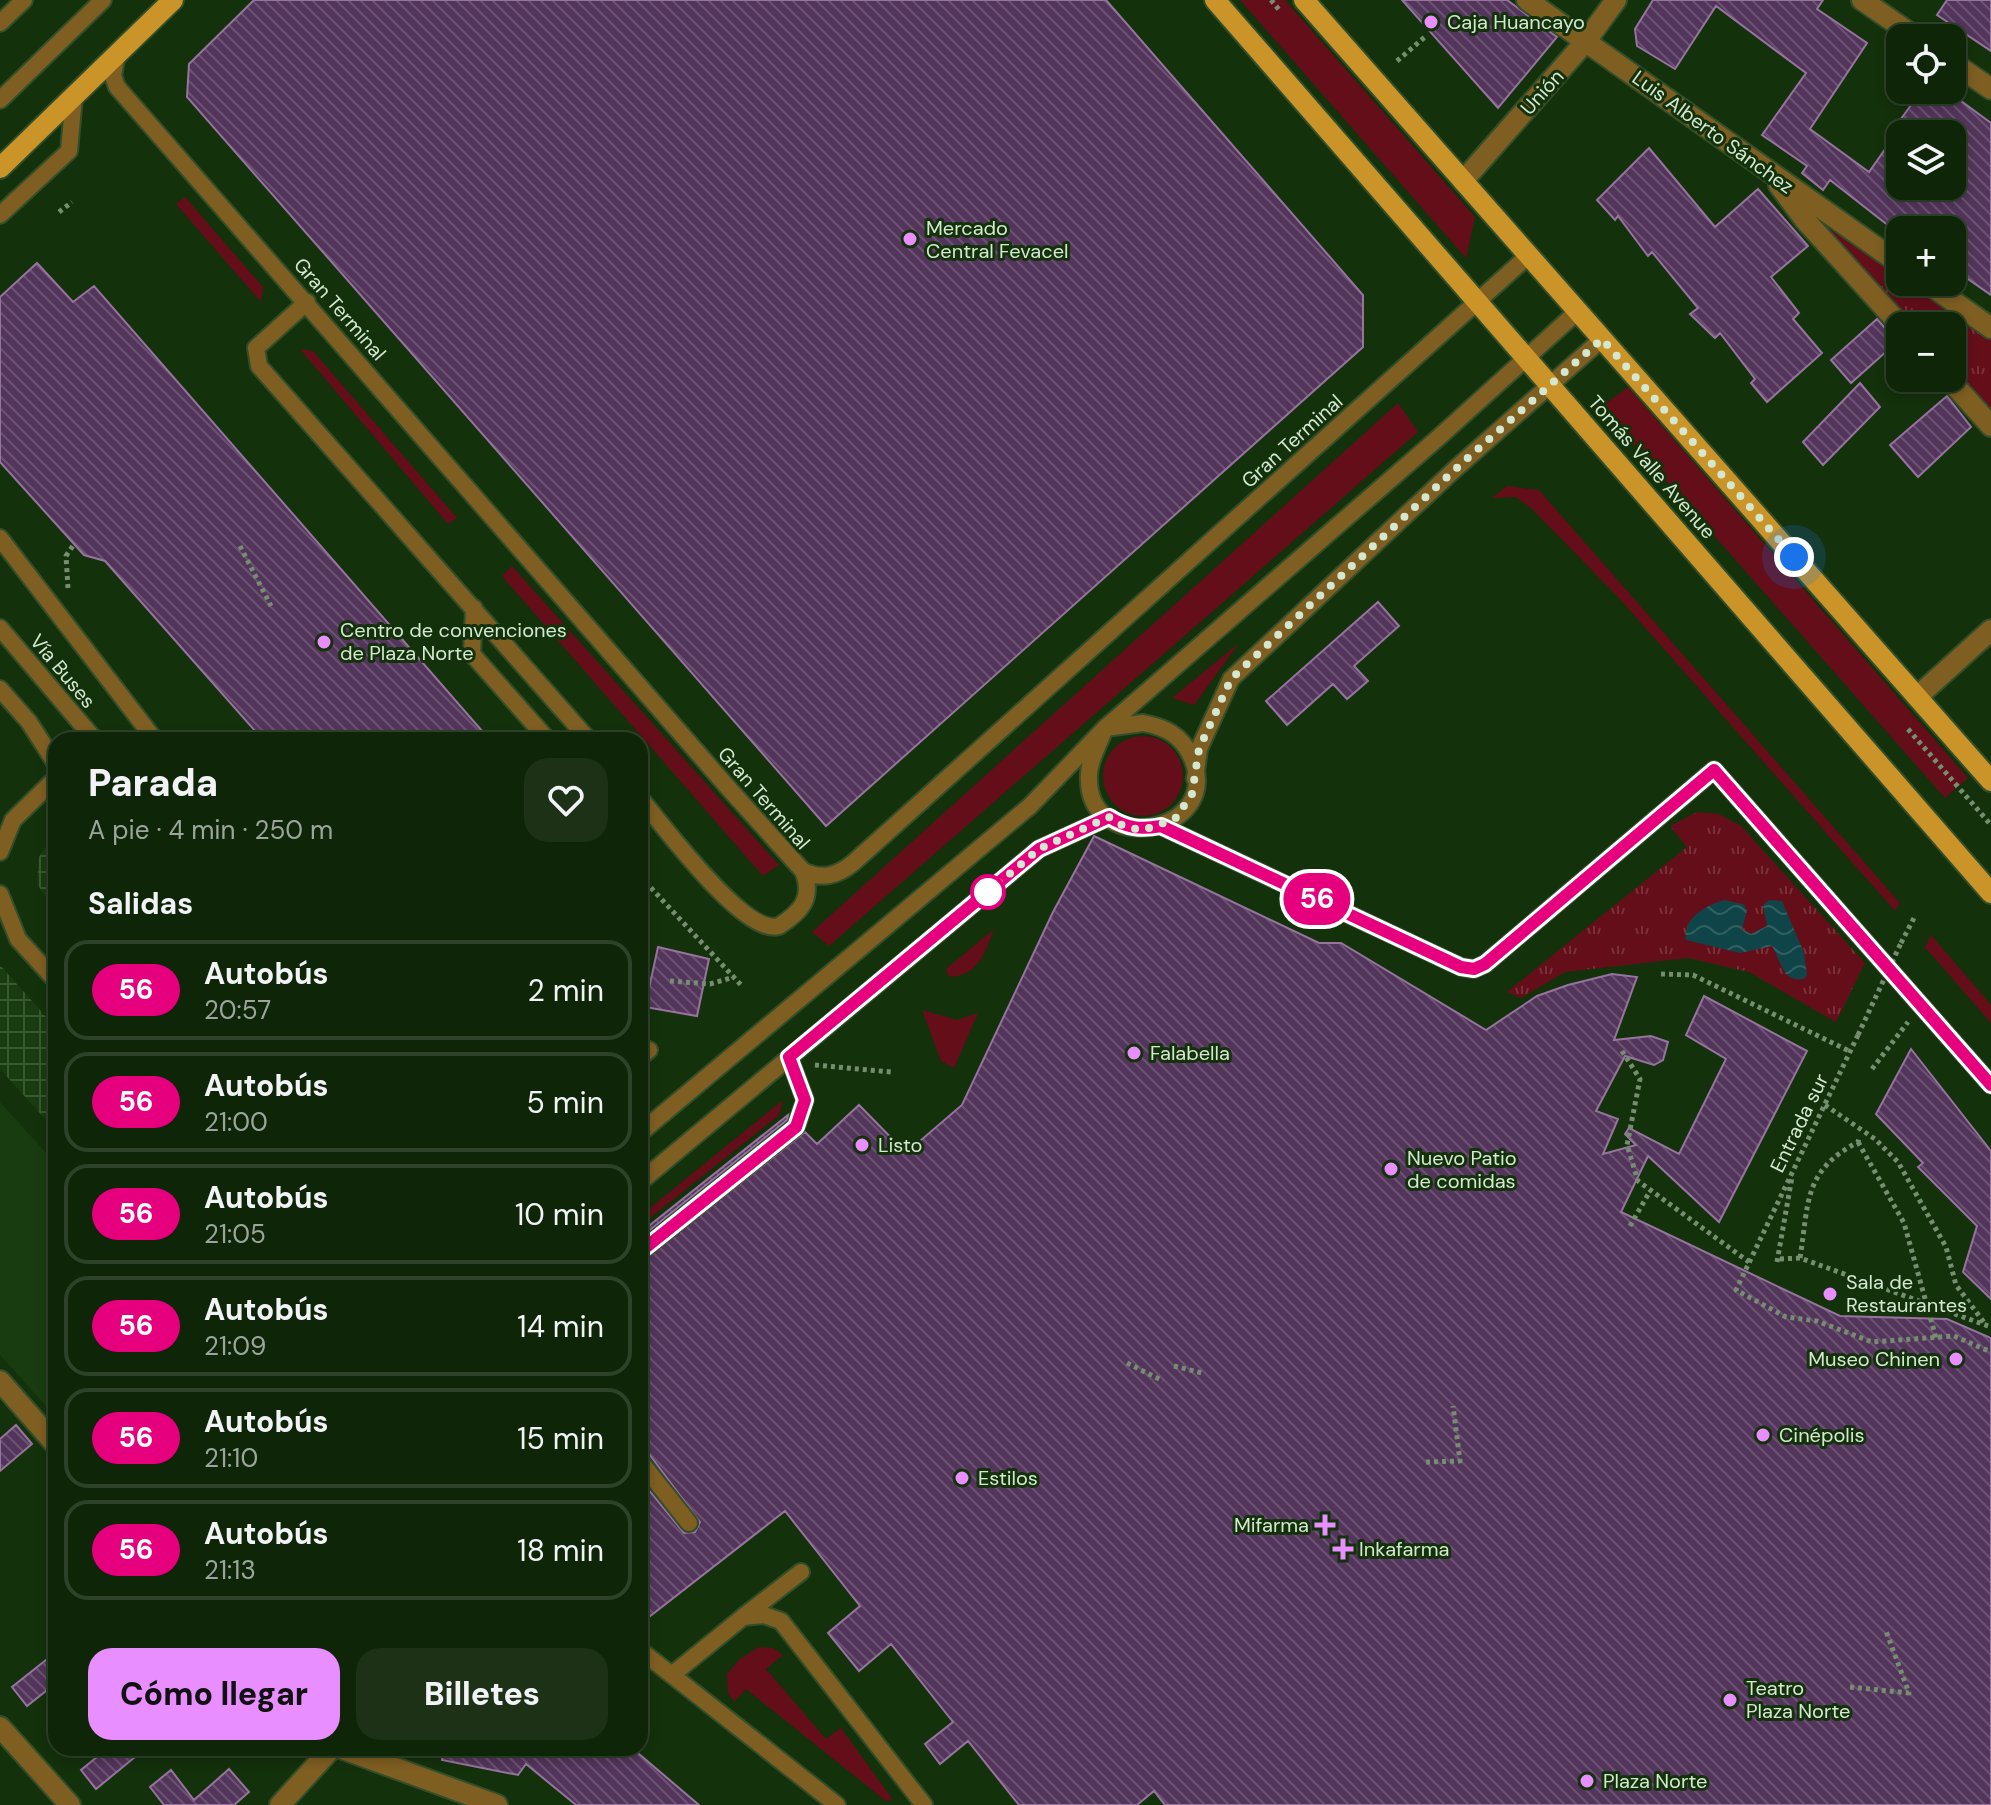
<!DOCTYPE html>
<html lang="es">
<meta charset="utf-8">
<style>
body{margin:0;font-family:"DM Sans",sans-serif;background:#1c3116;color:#f1f3f6;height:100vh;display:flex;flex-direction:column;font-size:30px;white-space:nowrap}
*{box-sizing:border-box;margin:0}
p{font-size:26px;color:#9ba59c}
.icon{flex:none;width:44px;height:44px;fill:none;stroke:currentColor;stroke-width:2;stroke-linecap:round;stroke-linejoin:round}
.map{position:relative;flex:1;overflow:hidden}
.sheet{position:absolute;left:48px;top:732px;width:600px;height:1024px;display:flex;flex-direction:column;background:#0e2508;border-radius:24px;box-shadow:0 4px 12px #0003,0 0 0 2px #2e4229}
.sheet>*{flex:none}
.badge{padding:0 16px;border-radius:26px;font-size:28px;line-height:52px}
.tools{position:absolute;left:1886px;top:24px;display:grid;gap:16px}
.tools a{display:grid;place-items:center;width:80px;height:80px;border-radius:16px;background:#0e2508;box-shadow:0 4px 12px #0003,0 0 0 2px #2e4229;font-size:40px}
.you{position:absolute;width:40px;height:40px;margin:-20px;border:6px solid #fff;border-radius:50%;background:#1a73e8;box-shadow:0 0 0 12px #1a73e833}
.map>.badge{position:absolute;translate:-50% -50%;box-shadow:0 0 0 4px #fff}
h2{padding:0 40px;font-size:30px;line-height:72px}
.round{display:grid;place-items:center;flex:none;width:84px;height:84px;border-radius:24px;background:#1c3116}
.head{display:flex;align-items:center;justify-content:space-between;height:136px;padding:0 40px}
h1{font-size:38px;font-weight:800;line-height:60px}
.cta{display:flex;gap:16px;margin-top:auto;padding:16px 40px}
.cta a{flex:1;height:92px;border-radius:24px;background:#e98efe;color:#111;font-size:32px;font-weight:800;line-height:92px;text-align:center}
.cta a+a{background:#1c3116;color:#f1f3f6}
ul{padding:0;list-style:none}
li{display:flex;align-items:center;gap:24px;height:100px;margin:0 16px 12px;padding:0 24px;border:4px solid #2e4229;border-radius:24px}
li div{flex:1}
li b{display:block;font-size:30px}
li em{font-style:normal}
li .badge{min-width:88px;font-weight:700;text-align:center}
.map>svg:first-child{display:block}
</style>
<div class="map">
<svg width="1991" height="1805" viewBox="0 0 1991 1805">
<defs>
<pattern id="industrial-grid" width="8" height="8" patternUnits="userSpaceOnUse" patternTransform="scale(2)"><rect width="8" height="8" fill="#183c0f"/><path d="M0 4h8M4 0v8" fill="none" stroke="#395831"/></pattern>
<pattern id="park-tufts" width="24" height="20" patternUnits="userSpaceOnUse" patternTransform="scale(2)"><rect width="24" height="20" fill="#640e1a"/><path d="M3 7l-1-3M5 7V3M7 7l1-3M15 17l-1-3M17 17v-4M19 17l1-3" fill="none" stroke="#79313a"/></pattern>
<pattern id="water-waves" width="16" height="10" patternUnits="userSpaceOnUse" patternTransform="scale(2)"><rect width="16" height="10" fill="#0f4548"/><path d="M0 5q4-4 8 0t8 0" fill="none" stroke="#316061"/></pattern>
<pattern id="building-back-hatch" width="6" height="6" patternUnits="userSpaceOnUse" patternTransform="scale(2)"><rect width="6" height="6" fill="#53355b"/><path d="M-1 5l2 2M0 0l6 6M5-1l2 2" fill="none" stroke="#6b5272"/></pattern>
</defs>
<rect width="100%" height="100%" fill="#13310b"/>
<path fill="#183c0f" d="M0,1102L56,1164V1417L0,1355Z"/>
<path fill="url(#industrial-grid)" d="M56,830V904H51L37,884L39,857Z
M0,965L56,1028V1131L0,1069Z"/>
<path fill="#640e1a" d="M1240,0H1285L1475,217L1466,258Z
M185,197L263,287L261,302L176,204Z
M300,349L313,351L457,518L448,524Z
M1628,387L1968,778L1945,798L1601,407Z
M1398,403L1418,432L829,946L812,932Z
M1507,486L1539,490L1900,903L1895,911L1619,598L1532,509L1516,497L1492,498Z
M512,566L779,865L763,876L502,576Z
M1239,643L1194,705L1172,698Z
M1103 776a40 40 0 1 1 80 0a40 40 0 1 1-80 0Z
M994,929C985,952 979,976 949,977L946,969Z
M1931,935L1991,1005V1023L1925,947Z
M922,1010L957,1020L978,1013L954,1068L941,1061Z
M783,1100L779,1115L640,1226V1216Z
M759,1647L773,1648L783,1655L766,1669L826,1739L841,1728L893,1800L886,1801L746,1689L734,1702L728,1693L727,1674L740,1659Z"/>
<path fill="url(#park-tufts)" d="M1810,210L1900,274V282H1912L1991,338V415L1952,372V326H1911Z
M1697,812L1719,814L1741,826L1865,963L1836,1022L1749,972L1688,958L1565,972L1521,998L1507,992L1687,847L1670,826Z"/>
<path fill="url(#water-waves)" d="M1724,900L1743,904L1747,910L1742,929L1751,934L1767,926L1763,905L1769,900L1782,901L1804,953L1807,975L1804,979C1782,983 1781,960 1772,946L1740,953L1686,940C1682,918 1707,905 1724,900Z"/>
<path fill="url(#building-back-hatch)" stroke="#96749e" stroke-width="2" d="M254,0H1106L1363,295V347L826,826L187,97L189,64Z
M1402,0H1507L1557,37L1498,108Z
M1653,0H1823L1817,9L1867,43L1810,129L1869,172L1900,128V186H1952V134H1913L1898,123L1922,90H1946L1991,123V295L1952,268V230H1894L1830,180L1823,190L1802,173L1807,166L1762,135L1806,73L1716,6L1675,69L1637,46L1635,29Z
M1947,0H1991V51L1937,15Z
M1649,148L1715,227L1758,189L1808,246L1771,277L1799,313L1793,319L1822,353L1767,402L1751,383L1755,379L1720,333L1715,338L1690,314L1698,308L1652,252L1648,256L1618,216L1615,220L1597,200Z
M37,263L73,302L94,286L490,740H263L105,561L84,555L0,462V297Z
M1877,319L1897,342L1851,383L1831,360Z
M1860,383L1880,407L1823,465L1803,442Z
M1947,396L1971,427L1918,477L1890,445Z
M1378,602L1399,626L1354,666L1368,681L1347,699L1333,684L1287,725L1266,701Z
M1094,836L1319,943H1341L1486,1030L1537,996L1568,985L1612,974L1637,977L1614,1040L1651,1036L1668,1042L1663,1060L1654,1065L1625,1056L1596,1111L1618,1119L1603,1154L1636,1145L1625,1134L1629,1128L1679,1154L1726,1059L1686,1035L1704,996L1807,1051L1719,1222L1648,1156L1621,1212L1840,1316L1947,1319L1991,1338V1805H1165L1154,1791L1137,1805H1019L968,1741L940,1764L925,1744L953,1722L891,1644L859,1671L828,1633L860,1606L785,1511L640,1624V1479L684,1533L695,1532L700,1522L649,1454L640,1450V1263L805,1132L817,1144L859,1105L906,1153L962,1105L1053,912Z
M658,947L709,959L697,1016L645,1007Z
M1911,1049L1991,1151V1299L1963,1272L1977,1226L1918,1167L1923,1163L1876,1114Z
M788,1115L787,1120L640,1238V1233Z
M16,1425L32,1444L0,1471V1439Z
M56,1652V1683L27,1706L12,1687Z
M108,1748H146L96,1789L81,1770Z
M444,1748H632L699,1805H576L526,1764L518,1775L442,1760Z
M229,1769L249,1792L234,1805H164L150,1787L171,1770L194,1800Z"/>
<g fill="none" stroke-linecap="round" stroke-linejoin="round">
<g stroke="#324e2b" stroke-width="20">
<path id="service" d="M0,23L24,0
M117,53L113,76L117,87L731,791L803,871C822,880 837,876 853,863L1529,255
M0,100L103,0
M0,215L69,151L74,97
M307,302L256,348L259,366L589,740
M0,538L155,740
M474,608L472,654L548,740
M0,628L95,740
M0,689L29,722L56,764
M1143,723C1165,727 1181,735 1191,756C1227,835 1084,860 1089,774C1090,757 1100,743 1105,728Z
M1195,779L1199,749L1231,679L1454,470L1602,339
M640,798C663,825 745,937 779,926C801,912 814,898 803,871
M1161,826L1461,967L1474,969L1485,964L1714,770L1991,1085
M0,852L13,820L56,778
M0,894L18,939L56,981
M640,1057L649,1050
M640,1133L1030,806L1105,728L1438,438L1578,311
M640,1182L1039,849L1109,817
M640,1252L796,1127L805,1100L789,1057
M640,1461L689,1523
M744,1616L801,1572
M640,1650L837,1805
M673,1674L743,1617L764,1615L781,1621L924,1805"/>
</g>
<g stroke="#324e2b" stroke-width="24">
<path id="minor" d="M1527,0L1900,264
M1862,0L1917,38
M1952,62L1991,89
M1463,181L1586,41L1616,0
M1779,185L1805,220L1901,326
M1926,282L1991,328
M1948,378L1991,426
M1917,697L1991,630
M0,1381L56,1445
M340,1748L497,1805
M280,1805L332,1748"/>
</g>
<g stroke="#324e2b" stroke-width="24">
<path id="tertiary" d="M0,1727L70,1805"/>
</g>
<g stroke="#324e2b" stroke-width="24">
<path id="primary" d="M1215,0L1991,893
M1304,0L1991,781
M0,168L173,0"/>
</g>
<path stroke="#768e70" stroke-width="5" stroke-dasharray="4 4" stroke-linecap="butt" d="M1271,0L1280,11
M1397,61L1426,36
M59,212L72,202
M240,546L271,606
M68,588L66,556L74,544
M1908,729L1991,825
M386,735L389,740
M640,876L741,985
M1901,943L1914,918
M1661,974L1693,975L1851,1052
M670,981L710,984L734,977
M1858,1035L1736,1290L1786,1317L1817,1321L1872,1342L1954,1336L1991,1352
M1622,1051L1640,1079L1627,1145L1638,1181L1749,1262
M815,1065L891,1072
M1872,1069L1908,1022
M1825,1105L1875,1139L1898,1162L1946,1247L1956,1285L1986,1325
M1858,1142L1904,1223L1936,1338
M1630,1226L1650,1191
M1800,1258C1809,1202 1803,1171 1858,1142L1859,1138
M1780,1259L1800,1258L1991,1327
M1777,1262L1792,1177
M1127,1363L1163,1381
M1174,1366L1202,1373
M1426,1462L1460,1461L1453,1406
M1850,1687L1909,1693L1886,1631"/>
<use href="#service" stroke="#7e5e21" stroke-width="16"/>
<use href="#minor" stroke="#7e5e21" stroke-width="20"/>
<use href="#tertiary" stroke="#7e5e21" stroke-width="20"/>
<use href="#primary" stroke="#ca9428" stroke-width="20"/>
<path stroke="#768e70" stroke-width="5" stroke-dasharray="4 4" stroke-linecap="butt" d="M1858,1035L1901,943"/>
</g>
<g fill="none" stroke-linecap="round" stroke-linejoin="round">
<g stroke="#fff" stroke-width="18">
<path id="line" d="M640,1252L796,1127L805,1100L789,1057L1039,849L1109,817C1127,828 1140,830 1161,826L1461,967L1474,969L1485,964L1714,770L1991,1085"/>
</g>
<use href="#line" stroke="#e6007e" stroke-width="12"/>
<path stroke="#d4e7d0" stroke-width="8" stroke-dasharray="0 14.4" d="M988,892L1039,849L1109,817L1125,827L1143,830L1175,819L1192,794L1199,749L1231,679L1461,464L1602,339L1794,557"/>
</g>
<g fill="#e98efe" stroke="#13310b" stroke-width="3">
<circle cx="1431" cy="22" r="8"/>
<circle cx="910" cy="239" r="8"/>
<circle cx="324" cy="642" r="8"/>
<circle cx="1134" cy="1053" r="8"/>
<circle cx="862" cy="1145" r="8"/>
<circle cx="1391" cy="1169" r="8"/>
<circle cx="1830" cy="1294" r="8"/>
<circle cx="1956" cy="1359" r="8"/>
<circle cx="1763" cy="1435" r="8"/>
<circle cx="962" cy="1478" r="8"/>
<path d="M1321 1513h8v8h8v8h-8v8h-8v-8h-8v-8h8z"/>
<path d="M1339 1537h8v8h8v8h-8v8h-8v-8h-8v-8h8z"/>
<circle cx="1730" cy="1700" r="8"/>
<circle cx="1587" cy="1781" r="8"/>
</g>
<circle fill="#fff" stroke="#e6007e" stroke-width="4" cx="988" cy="892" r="16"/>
<g text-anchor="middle" stroke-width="6" stroke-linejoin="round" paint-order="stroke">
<g font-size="20" fill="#d4e7d0" stroke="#13310b" text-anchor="start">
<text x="1447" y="29">Caja Huancayo</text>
<text x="926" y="235">Mercado<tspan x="926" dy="23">Central Fevacel</tspan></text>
<text x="340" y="637">Centro de convenciones<tspan x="340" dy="23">de Plaza Norte</tspan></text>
<text x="1150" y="1060">Falabella</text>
<text x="878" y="1152">Listo</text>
<text x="1407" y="1165">Nuevo Patio<tspan x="1407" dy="23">de comidas</tspan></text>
<text x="1846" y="1289">Sala de<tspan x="1846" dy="23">Restaurantes</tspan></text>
<text x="1940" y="1366" text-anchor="end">Museo Chinen</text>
<text x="1779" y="1442">Cinépolis</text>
<text x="978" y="1485">Estilos</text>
<text x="1309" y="1532" text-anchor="end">Mifarma</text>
<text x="1359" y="1556">Inkafarma</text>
<text x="1746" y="1695">Teatro<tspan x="1746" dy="23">Plaza Norte</tspan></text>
<text x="1603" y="1788">Plaza Norte</text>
</g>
<g font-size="20" fill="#d4e7d0" stroke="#13310b">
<text transform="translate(1542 92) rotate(-48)" y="7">Unión</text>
<text transform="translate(1713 132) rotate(36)" y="7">Luis Alberto Sánchez</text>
<text transform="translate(340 309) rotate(49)" y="7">Gran Terminal</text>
<text transform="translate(1292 441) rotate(-42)" y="7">Gran Terminal</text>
<text transform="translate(1652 467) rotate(49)" y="7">Tomás Valle Avenue</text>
<text transform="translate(63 671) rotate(50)" y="7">Vía Buses</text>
<text transform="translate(764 798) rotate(49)" y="7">Gran Terminal</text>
<text transform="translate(1799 1123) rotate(-64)" y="7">Entrada sur</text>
</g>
</g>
</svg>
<div class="tools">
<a><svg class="icon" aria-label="locate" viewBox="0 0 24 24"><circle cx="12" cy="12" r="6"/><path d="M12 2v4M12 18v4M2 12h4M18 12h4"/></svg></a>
<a><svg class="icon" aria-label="layers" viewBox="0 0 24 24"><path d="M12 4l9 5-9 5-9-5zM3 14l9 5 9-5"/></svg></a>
<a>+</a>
<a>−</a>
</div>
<div class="you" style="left:1794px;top:557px"></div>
<b class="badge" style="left:1317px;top:899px;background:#e6007e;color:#fff">56</b>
<section class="sheet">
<div class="head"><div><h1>Parada</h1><p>A pie · 4 min · 250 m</p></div><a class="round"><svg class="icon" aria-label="heart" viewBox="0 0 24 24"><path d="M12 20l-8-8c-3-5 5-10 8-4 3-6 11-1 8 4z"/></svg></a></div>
<h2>Salidas</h2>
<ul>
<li><span class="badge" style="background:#e6007e;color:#fff">56</span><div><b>Autobús</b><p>20:57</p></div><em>2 min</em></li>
<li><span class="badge" style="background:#e6007e;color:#fff">56</span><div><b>Autobús</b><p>21:00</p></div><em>5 min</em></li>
<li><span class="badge" style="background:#e6007e;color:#fff">56</span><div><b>Autobús</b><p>21:05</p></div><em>10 min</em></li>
<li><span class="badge" style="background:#e6007e;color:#fff">56</span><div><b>Autobús</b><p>21:09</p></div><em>14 min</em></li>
<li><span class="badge" style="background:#e6007e;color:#fff">56</span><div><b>Autobús</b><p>21:10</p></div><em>15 min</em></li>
<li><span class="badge" style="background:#e6007e;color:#fff">56</span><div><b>Autobús</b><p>21:13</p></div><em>18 min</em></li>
</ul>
<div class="cta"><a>Cómo llegar</a><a>Billetes</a></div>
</section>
</div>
